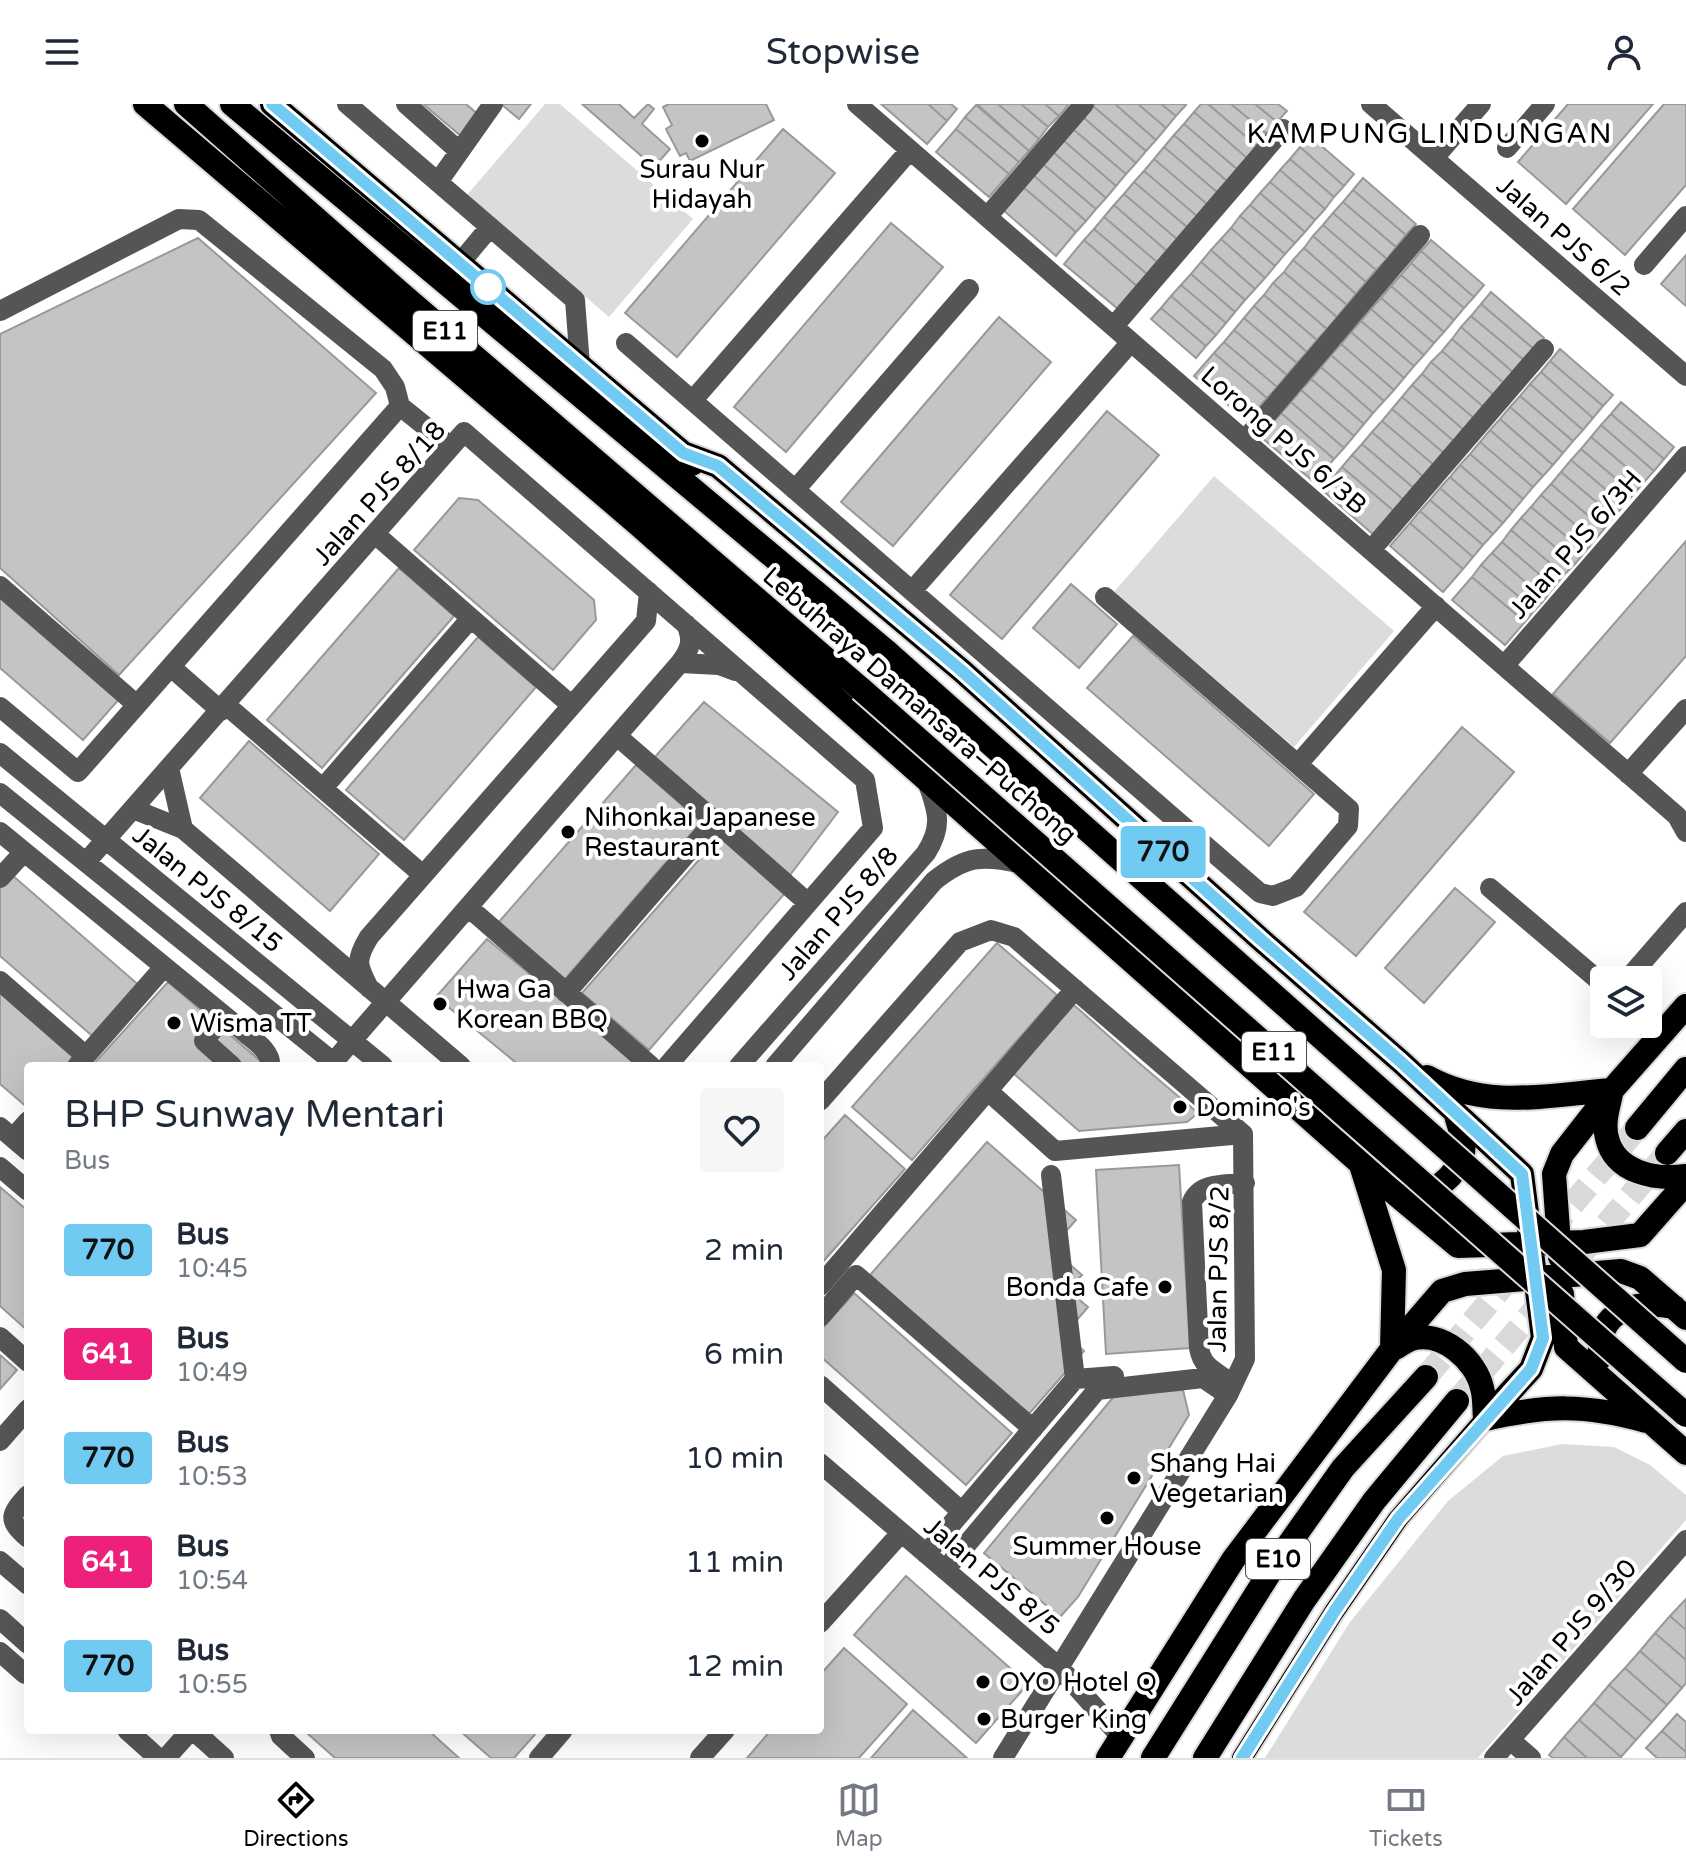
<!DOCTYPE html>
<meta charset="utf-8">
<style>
body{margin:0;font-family:"Varela Round",sans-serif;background:#f6f6f7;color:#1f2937;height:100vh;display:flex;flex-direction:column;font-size:30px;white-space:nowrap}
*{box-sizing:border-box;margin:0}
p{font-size:26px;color:#747a83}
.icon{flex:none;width:44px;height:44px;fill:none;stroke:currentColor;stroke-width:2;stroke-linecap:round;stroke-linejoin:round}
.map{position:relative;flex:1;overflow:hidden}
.panel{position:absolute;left:24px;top:958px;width:800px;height:672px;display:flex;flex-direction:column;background:#fff;border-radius:8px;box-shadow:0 8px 32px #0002}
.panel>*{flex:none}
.badge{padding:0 16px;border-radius:6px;font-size:28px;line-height:52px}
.buttons{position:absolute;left:1590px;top:862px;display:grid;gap:16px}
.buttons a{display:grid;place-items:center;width:72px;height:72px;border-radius:8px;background:#fff;box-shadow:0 8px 32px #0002;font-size:40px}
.map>.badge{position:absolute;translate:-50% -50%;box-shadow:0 0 0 4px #fff}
.round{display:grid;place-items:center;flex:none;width:84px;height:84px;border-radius:8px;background:#f6f6f7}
.summary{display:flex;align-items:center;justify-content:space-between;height:136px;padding:0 40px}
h1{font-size:38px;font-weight:600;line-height:60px}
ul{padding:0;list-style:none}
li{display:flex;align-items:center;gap:24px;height:104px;padding:0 40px}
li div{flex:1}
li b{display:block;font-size:30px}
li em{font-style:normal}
li .badge{min-width:88px;font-weight:700;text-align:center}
header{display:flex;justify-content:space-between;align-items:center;height:104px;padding:0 40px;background:#fff;font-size:36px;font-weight:600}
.tabs{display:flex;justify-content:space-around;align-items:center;height:112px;border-top:2px solid #e0e1e3;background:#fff;font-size:22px;color:#747a83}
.tabs a{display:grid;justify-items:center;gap:4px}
.tabs .on{color:#000}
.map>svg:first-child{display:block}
</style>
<header><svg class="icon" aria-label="menu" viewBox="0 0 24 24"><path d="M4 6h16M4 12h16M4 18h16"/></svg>Stopwise<svg class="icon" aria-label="person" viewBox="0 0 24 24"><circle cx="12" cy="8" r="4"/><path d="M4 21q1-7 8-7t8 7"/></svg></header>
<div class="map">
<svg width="1686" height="1654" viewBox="0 0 1686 1654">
<rect width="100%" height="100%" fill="#fff"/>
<path fill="#dcdcdc" d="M545,0H560L693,115L609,213L467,91Z
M1214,372L1394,527L1294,643L1114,488Z
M1562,1340L1614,1343L1650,1361L1686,1391V1416L1478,1654H1265L1350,1518L1448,1397L1503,1352Z"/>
<path fill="#c4c4c4" stroke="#999" stroke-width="2" d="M423,0H466L479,11L461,32Z
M501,0H531L519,15Z
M582,0H619L634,14L648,0L654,5L642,20L670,45L654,63Z
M669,0H766L774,16L690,57L686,49L680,52L666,25L672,21L663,3Z
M881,0H928L947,17L927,40Z
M928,0H951L957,5L947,17Z
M977,0H998L1039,35L1029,47Z
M998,0H1021L1048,23L1039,35Z
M1021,0H1045L1059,12L1048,23Z
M1045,0H1069L1059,12Z
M1094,0H1115L1156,36L1146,47L1093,2Z
M1115,0H1138L1166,24L1156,36Z
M1138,0H1161L1176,12L1166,24Z
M1161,0H1184L1186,1L1176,12Z
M1201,0H1208L1257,42L1247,54L1194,8Z
M1208,0H1231L1267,30L1257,42Z
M1231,0H1255L1277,18L1267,30Z
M1255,0H1278L1287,7L1277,18Z
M1568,0H1653L1566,100L1518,58Z
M1664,0H1686V81L1625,151L1573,105Z
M976,1L1029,47L1019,58L965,13Z
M1093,2L1146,47L1136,59L1083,13Z
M1194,8L1247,54L1237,65L1184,20Z
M965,13L1019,58L1009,70L956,25Z
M1083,13L1136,59L1126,70L1073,25Z
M1184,20L1237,65L1227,77L1174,31Z
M783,25L835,69L677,253L625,209Z
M956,25L1009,70L989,93L936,48Z
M1073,25L1126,70L1116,82L1063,36Z
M1174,31L1227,77L1217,88L1164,43Z
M1310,32L1354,70L1344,82L1300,43Z
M1063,36L1116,82L1106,94L1053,48Z
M1164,43L1217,88L1207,100L1154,55Z
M1300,43L1344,82L1334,93L1290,55Z
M1053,48L1106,94L1096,105L1043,60Z
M1154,55L1207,100L1197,112L1144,67Z
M1290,55L1334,93L1325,105L1280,66Z
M1043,60L1096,105L1086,117L1033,71Z
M1280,66L1325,105L1315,116L1270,78Z
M1144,67L1197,112L1187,123L1134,78Z
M1033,71L1086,117L1076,128L1023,83Z
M1363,74L1416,120L1406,131L1353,86Z
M1134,78L1187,123L1177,135L1124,90Z
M1270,78L1315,116L1305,128L1260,89Z
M1023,83L1076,128L1056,152L1003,106Z
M1353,86L1406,131L1396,143L1343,98Z
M1260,89L1305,128L1295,139L1250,101Z
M1124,90L1177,135L1167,147L1114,101Z
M1343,98L1396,143L1387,155L1333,109Z
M1114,101L1167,147L1157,158L1104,113Z
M1250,101L1295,139L1285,150L1240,112Z
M1333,109L1387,155L1376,166L1323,121Z
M1240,112L1285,150L1275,162L1231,124Z
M1104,113L1157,158L1147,170L1094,125Z
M891,119L943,163L786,348L734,303Z
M1323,121L1376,166L1366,178L1313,132Z
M1231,124L1275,162L1265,174L1221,135Z
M1094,125L1147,170L1137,182L1084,136Z
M1313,132L1366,178L1356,190L1304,144Z
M198,134L376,289L119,571L0,464V230Z
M1221,135L1265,174L1255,185L1211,146Z
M1084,136L1137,182L1118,205L1064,160Z
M1431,136L1484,181L1474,193L1421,147Z
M1304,144L1356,190L1347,201L1293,156Z
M1211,146L1255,185L1245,196L1201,158Z
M1421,147L1474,193L1464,204L1411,159Z
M1686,151V202L1661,180Z
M1293,156L1347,201L1337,213L1284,168Z
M1201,158L1245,196L1235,208L1191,170Z
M1411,159L1464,204L1454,216L1401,171Z
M1284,168L1337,213L1327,225L1273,179Z
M1191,170L1235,208L1226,219L1181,181Z
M1401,171L1454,216L1444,228L1391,182Z
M1273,179L1327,225L1317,236L1264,191Z
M1181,181L1226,219L1216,231L1171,192Z
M1391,182L1444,228L1434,239L1381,194Z
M1491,188L1544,234L1535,246L1481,200Z
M1264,191L1317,236L1307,248L1254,202Z
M1171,192L1216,231L1206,242L1161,204Z
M1381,194L1434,239L1424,251L1371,205Z
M1481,200L1535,246L1525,257L1471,212Z
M1254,202L1307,248L1297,259L1244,214Z
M1161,204L1206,242L1196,254L1151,215Z
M1371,205L1424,251L1414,262L1361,217Z
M1471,212L1525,257L1514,269L1461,223Z
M999,213L1051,258L893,442L841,398Z
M1244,214L1297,259L1287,271L1234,226Z
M1361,217L1414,262L1404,274L1351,228Z
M1461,223L1514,269L1505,280L1452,235Z
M1234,226L1287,271L1277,283L1224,238Z
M1351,228L1404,274L1394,286L1341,240Z
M1452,235L1505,280L1495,292L1442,247Z
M1224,238L1277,283L1267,294L1214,249Z
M1341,240L1394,286L1384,297L1331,251Z
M1560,245L1613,291L1603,302L1550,257Z
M1442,247L1495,292L1485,304L1431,258Z
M1214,249L1267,294L1247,317L1194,272Z
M1331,251L1384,297L1373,309L1321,263Z
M1550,257L1603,302L1593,314L1541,268Z
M1431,258L1485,304L1475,315L1422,270Z
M1321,263L1373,309L1364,320L1311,275Z
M1541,268L1593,314L1583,326L1530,280Z
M1422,270L1475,315L1465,327L1412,281Z
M1311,275L1364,320L1354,332L1301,286Z
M1530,280L1583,326L1573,337L1520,292Z
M1412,281L1465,327L1455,338L1402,293Z
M1301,286L1354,332L1344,344L1291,298Z
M1520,292L1573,337L1563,349L1510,303Z
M1402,293L1455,338L1445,350L1392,305Z
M1291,298L1344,344L1334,355L1281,309Z
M1621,298L1674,343L1664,355L1611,310Z
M1510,303L1563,349L1553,361L1500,315Z
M1392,305L1445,350L1435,362L1382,317Z
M1107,307L1159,351L1002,535L950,491Z
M1281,309L1334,355L1314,378L1261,333Z
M1611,310L1664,355L1654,367L1601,321Z
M1500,315L1553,361L1543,372L1490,326Z
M1382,317L1435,362L1425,374L1372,328Z
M1601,321L1654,367L1644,378L1591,333Z
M1490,326L1543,372L1533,383L1480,338Z
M1372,328L1425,374L1415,385L1362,340Z
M1591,333L1644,378L1634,390L1581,345Z
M1480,338L1533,383L1523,395L1470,350Z
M1362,340L1415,385L1405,397L1352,351Z
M1581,345L1634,390L1624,401L1571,356Z
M1470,350L1523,395L1513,407L1460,361Z
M1352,351L1405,397L1395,408L1342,363Z
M1571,356L1624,401L1614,413L1561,368Z
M1460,361L1513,407L1503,419L1450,373Z
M1342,363L1395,408L1375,432L1322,386Z
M1561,368L1614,413L1604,425L1551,380Z
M1450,373L1503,419L1493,430L1440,384Z
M1551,380L1604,425L1594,437L1541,391Z
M1440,384L1493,430L1483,441L1430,396Z
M1541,391L1594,437L1585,448L1531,403Z
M459,394L478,396L594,496L596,516L553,566L414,446Z
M1430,396L1483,441L1473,453L1420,407Z
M1531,403L1585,448L1575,460L1521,414Z
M1420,407L1473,453L1463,465L1410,419Z
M1521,414L1575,460L1564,471L1511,426Z
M1410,419L1463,465L1443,488L1390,442Z
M1511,426L1564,471L1554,483L1502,438Z
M1686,437V552L1610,639L1553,590Z
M1502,438L1554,483L1545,495L1492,449Z
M1492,449L1545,495L1535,506L1481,461Z
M1481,461L1535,506L1525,518L1472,473Z
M399,464L454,512L322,664L267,616Z
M1472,473L1525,518L1505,541L1452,496Z
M1071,480L1117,520L1079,564L1033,524Z
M0,490L120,594L83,636L0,564Z
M1133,532L1314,690L1269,742L1087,584Z
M478,533L536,583L404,736L346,686Z
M704,598L838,708L790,771L654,654Z
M1462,623L1514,668L1356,852L1304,808Z
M249,637L379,750L330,807L200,694Z
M636,661L701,718L565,875L498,819Z
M720,732L785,789L649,946L582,889Z
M12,771L141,883L97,936L0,852V784Z
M1455,784L1495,818L1424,899L1385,864Z
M487,835L641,961L520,962L436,893Z
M997,839L1057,891L912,1056L852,1003Z
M168,878L264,960L262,962H92Z
M0,889L74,954L68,962H28V1004L0,980Z
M1074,901L1139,959L1198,1009L1187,1018L1079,1027L1013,969Z
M845,1011L905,1065L820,1161V1039Z
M987,1038L1076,1116L1051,1144L1082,1171L1068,1186L1088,1203L1065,1230L1084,1247L1028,1311L870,1171Z
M1179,1061L1190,1244L1106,1250L1096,1066Z
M0,1083L28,1107V1227L0,1202Z
M854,1189L1012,1329L966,1381L820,1252V1227Z
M0,1251L17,1266L0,1285Z
M1183,1286L1189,1311L1078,1493L1060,1513L984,1449L1115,1291Z
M906,1472L1028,1580L976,1639L854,1531Z
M1686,1495V1526L1670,1512Z
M1670,1512L1686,1526V1556L1655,1529Z
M1655,1529L1686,1556V1579L1682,1584L1640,1547Z
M844,1544L907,1600L859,1654H747L771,1626H820V1571Z
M1640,1547L1682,1584L1667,1601L1625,1564Z
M1625,1564L1667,1601L1652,1618L1609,1581Z
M1609,1581L1652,1618L1636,1636L1594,1599Z
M1594,1599L1636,1636L1621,1653L1579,1616Z
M913,1606L967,1654H871Z
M1677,1610L1686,1618V1648L1662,1627Z
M1579,1616L1621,1653V1654H1587L1564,1633Z
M309,1626H428L459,1654H335L307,1629Z
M459,1626H539L514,1654H491Z
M1662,1627L1686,1648V1654H1657L1646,1644Z
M1564,1633L1587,1654H1553L1549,1651Z"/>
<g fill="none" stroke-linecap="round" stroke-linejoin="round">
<path stroke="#d9d9d9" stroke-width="24" stroke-dasharray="24 12" stroke-linecap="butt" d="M1549,1128L1637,1024
M1583,1148L1667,1049
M1426,1273L1517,1165
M1457,1297L1549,1189"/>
<g stroke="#dbdbdb" stroke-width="24">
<path id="major" d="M1242,1654L1334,1508L1398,1415L1485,1315"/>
</g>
<g stroke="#dbdbdb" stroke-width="28">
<path id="highway" d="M145,0L638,420L1386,1082L1458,1142L1584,1138L1640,1131L1686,1079
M186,0L399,188L861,585
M232,0L887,548
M272,0L683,349L692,360
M683,349L718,362L962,567L1259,834L1401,958L1522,1070L1543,1234L1531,1265L1485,1315
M1427,973C1487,1006 1547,991 1612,986
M1611,990C1608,1004 1603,1019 1607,1034C1615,1069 1656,1076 1686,1072
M1637,1024L1686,965
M1667,1049L1686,1027
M1361,1061L1394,1166L1392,1245
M1411,1089C1434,1092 1457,1071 1463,1049C1465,1037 1459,1023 1456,1011
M1560,1153L1554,1070L1562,1050L1612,986L1686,902
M1562,1190L1566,1243L1686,1349
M1395,1244C1400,1241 1406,1237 1411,1235C1442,1226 1476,1256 1482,1284C1485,1294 1484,1305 1485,1315
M1600,1254C1596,1205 1635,1196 1674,1203
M1485,1315C1546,1301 1585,1300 1646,1317
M1108,1654L1233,1456L1392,1245L1442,1187L1465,1180L1621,1167L1640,1174L1686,1214
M1153,1654L1277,1457L1343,1364L1426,1273
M1205,1654L1304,1496L1374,1397L1457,1297"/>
</g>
<path stroke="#555" stroke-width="20" d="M347,0L575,196L580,261
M406,0L459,47
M857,0L1677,712L1686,728
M1371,0L1686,272
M1507,44L1545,0
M1434,54L1481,0
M438,78L493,0
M987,113L1084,0
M460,159L490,123
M1644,161L1686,112
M0,207L179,115L199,116L383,265L395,283L400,302L78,668L0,603
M1114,222L1283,25
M626,239L1260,789L1273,792L1296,783L1348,722L1349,705L1105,493
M693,296L910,46
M400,302L451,343
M1245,336L1420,131
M795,386L969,185
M375,430L471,514
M1371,446L1544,245
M0,482L137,601
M912,487L1131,238
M680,559L719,561L735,567
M1504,562L1686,352
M171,563L221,607
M226,601L423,771
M617,632L715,717
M0,649L383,962
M1298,660L1436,502
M169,664L183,725
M1628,670L1686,605
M323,684L471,514L571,601
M0,689L338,962
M133,705L183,725L461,962
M0,728L243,927C253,936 272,947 270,962
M86,758L464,328L865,676L873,724L667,962
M0,774L24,748
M1490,784L1604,881
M468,803L651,962
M1623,876L1632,870L1686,808
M0,877L86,952
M369,884C357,861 355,856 369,833L646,517L649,488
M566,889L715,717L808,799
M224,912L204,937L232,962
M77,962L164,863
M330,962L680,559C691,545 693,536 686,520
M739,962L926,749C944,721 937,706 927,677
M775,962L934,777C966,751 984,751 1023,760
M988,987L1055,1047L1243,1030
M820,997L960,838L991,826L1014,833L1243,1030L1245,1255L1228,1291L1003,1654
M0,1023L28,1047
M13,1034L28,1017
M0,1063L28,1087
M1051,1071L1075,1275
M820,1182L1075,885
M820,1213L856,1171L1033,1325
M0,1233L28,1258
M1224,1274C1211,1265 1202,1261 1199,1244L1192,1098C1200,1078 1226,1081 1245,1079
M820,1281L962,1408
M0,1337L28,1305
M820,1359L1059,1563L1121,1633
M28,1391C11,1410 6,1415 28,1434
M926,1450L1075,1275L1114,1272
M0,1457L28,1481
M945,1466L1097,1286L1203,1274L1228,1291
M0,1515L28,1540
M820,1519L901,1429
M0,1548L25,1570
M127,1626L158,1654
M193,1626L224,1654
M279,1626L281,1632L305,1654
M1510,1636L1531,1654
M166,1654L191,1626
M539,1654L563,1626
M700,1654L725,1626
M1494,1654L1686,1436"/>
<use href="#major" stroke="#000" stroke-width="20"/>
<use href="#highway" stroke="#000" stroke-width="24"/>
<g stroke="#dbdbdb" stroke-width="28" stroke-linecap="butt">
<path id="highway-bridge" d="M887,548L1686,1257
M861,585L1686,1311"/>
</g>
<use href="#highway-bridge" stroke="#000" stroke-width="24"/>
</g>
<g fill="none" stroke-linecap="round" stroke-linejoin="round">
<g stroke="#fff" stroke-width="18">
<path id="line" d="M272,0L683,349L718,362L962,567L1259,834L1401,958L1522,1070L1543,1234L1531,1265L1398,1415L1334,1508L1242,1654"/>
</g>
<use href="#line" stroke="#71caf2" stroke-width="12"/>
</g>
<g fill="#000" stroke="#fff" stroke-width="3">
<circle cx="702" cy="37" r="8"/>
<circle cx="568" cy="728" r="8"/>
<circle cx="440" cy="900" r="8"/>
<circle cx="174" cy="919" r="8"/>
<circle cx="1180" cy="1003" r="8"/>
<circle cx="1165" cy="1183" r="8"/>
<circle cx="1134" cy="1374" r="8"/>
<circle cx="1107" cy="1414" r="8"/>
<circle cx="983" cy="1578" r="8"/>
<circle cx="984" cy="1615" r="8"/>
</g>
<circle fill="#fff" stroke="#71caf2" stroke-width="4" cx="488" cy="183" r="16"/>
<g text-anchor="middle" stroke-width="8" stroke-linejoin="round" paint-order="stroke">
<g fill="#fff" stroke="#4c4c4c" stroke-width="2">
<rect x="413" y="207" width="64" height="40" rx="6"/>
<rect x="1242" y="928" width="64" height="40" rx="6"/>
<rect x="1246" y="1435" width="64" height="40" rx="6"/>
</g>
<g font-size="24" font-weight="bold" fill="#000">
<text x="445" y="235">E11</text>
<text x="1274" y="956">E11</text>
<text x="1278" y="1463">E10</text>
</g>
<g font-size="26" fill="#000" stroke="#fff" text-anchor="start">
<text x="702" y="74" text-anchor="middle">Surau Nur<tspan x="702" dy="30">Hidayah</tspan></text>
<text x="584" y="722">Nihonkai Japanese<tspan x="584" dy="30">Restaurant</tspan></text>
<text x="456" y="894">Hwa Ga<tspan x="456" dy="30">Korean BBQ</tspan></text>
<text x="190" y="928">Wisma TT</text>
<text x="1196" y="1012">Domino's</text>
<text x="1149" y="1192" text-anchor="end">Bonda Cafe</text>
<text x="1150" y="1368">Shang Hai<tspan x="1150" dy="30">Vegetarian</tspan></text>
<text x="1107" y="1451" text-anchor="middle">Summer House</text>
<text x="999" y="1587">OYO Hotel Q</text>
<text x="1000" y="1624">Burger King</text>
</g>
<g font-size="26" fill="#000" stroke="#fff">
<text transform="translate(1564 132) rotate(41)" y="9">Jalan PJS 6/2</text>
<text transform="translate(1284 336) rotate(41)" y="9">Lorong PJS 6/3B</text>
<text transform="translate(379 389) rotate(-48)" y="9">Jalan PJS 8/18</text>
<text transform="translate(1575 440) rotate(-49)" y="9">Jalan PJS 6/3H</text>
<text transform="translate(920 601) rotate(41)" y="9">Lebuhraya Damansara–Puchong</text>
<text transform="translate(208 785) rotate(39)" y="9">Jalan PJS 8/15</text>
<text transform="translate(838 809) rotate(-49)" y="9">Jalan PJS 8/8</text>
<text transform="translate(1218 1165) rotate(-89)" y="9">Jalan PJS 8/2</text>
<text transform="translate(992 1472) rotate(40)" y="9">Jalan PJS 8/5</text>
<text transform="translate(1571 1528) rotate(-49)" y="9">Jalan PJS 9/30</text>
</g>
<g font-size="28" letter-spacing="2" fill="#000" stroke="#fff">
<text x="1430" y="39">KAMPUNG LINDUNGAN</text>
</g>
</g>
</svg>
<div class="buttons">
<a><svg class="icon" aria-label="layers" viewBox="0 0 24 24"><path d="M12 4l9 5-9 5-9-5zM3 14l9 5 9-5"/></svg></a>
</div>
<b class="badge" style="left:1163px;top:748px;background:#71caf2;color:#111">770</b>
<section class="panel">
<div class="summary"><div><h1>BHP Sunway Mentari</h1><p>Bus</p></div><a class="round"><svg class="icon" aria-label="heart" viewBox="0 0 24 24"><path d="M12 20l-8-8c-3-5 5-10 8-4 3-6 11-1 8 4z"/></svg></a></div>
<ul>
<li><span class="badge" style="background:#71caf2;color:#111">770</span><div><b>Bus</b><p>10:45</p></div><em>2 min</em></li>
<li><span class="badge" style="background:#ed207b;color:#fff">641</span><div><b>Bus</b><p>10:49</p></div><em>6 min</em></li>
<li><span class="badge" style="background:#71caf2;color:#111">770</span><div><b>Bus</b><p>10:53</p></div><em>10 min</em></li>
<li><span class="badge" style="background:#ed207b;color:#fff">641</span><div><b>Bus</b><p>10:54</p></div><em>11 min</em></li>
<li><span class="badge" style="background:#71caf2;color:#111">770</span><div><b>Bus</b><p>10:55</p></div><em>12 min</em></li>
</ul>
</section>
</div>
<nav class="tabs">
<a class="on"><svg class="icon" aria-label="directions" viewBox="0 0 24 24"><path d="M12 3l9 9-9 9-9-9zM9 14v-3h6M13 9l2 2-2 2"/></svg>Directions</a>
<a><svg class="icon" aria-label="map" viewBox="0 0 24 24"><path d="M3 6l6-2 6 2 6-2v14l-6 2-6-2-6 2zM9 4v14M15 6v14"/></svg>Map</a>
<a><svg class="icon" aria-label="tickets" viewBox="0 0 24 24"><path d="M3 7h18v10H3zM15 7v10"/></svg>Tickets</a>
</nav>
